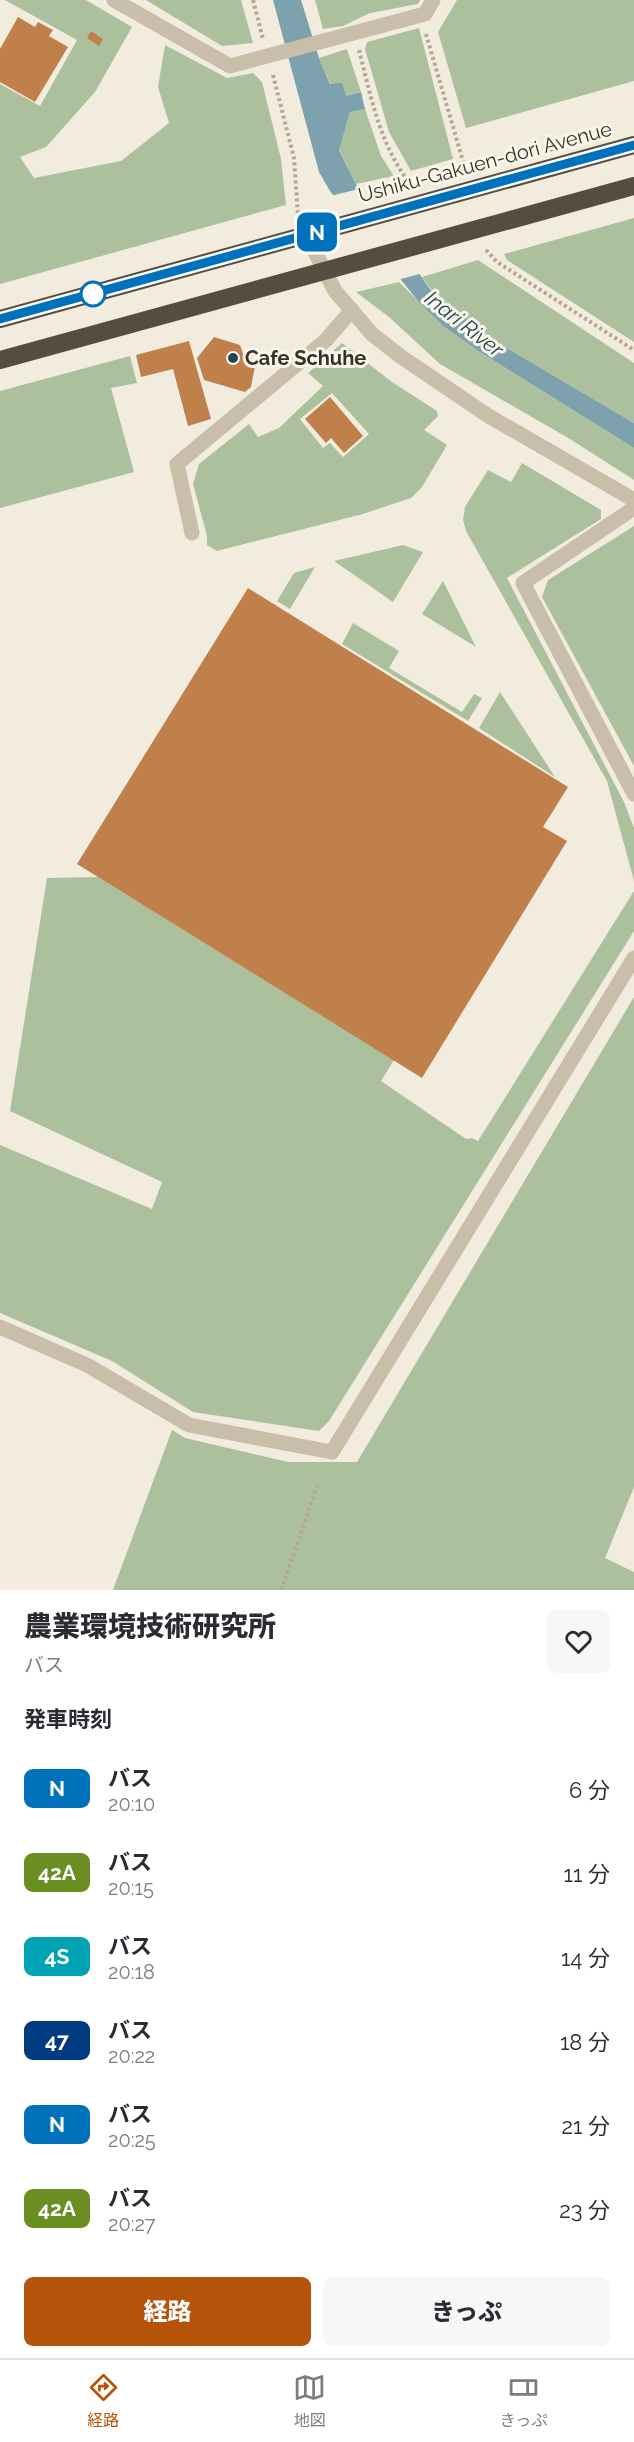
<!DOCTYPE html>
<html lang="ja">
<meta charset="utf-8">
<style>
body{margin:0;font-family:Raleway,"Noto Sans JP",sans-serif;background:#f7f7f7;color:#2b2b33;height:100vh;display:flex;flex-direction:column;font-size:22px;white-space:nowrap}
*{box-sizing:border-box;margin:0}
p{font-size:20px;color:#7c7c81}
.icon{flex:none;width:33px;height:33px;fill:none;stroke:currentColor;stroke-width:2;stroke-linecap:round;stroke-linejoin:round}
.map{position:relative;height:1590px;overflow:hidden}
.sheet{display:flex;flex-direction:column;background:#fff;flex:1}
.sheet>*{flex:none}
.badge{padding:0 12px;border-radius:9px;font-size:21px;line-height:39px}
.map>.badge{position:absolute;translate:-50% -50%;box-shadow:0 0 0 3px #fff}
h2{padding:0 24px;font-size:22px;line-height:54px}
.round{display:grid;place-items:center;flex:none;width:63px;height:63px;border-radius:9px;background:#f7f7f7}
.overview{display:flex;align-items:center;justify-content:space-between;height:102px;padding:0 24px}
h1{font-size:28px;font-weight:800;line-height:45px}
.action{display:flex;gap:12px;margin-top:auto;padding:12px 24px}
.action a{flex:1;height:69px;border-radius:9px;background:#b45309;color:#fff;font-size:24px;font-weight:800;line-height:69px;text-align:center}
.action a+a{background:#f7f7f7;color:#2b2b33}
ul{padding:0;list-style:none}
li{display:flex;align-items:center;gap:18px;height:84px;padding:0 24px}
li div{flex:1}
li b{display:block;font-size:22px}
li em{font-style:normal}
li .badge{min-width:66px;font-weight:700;text-align:center}
.tabs{display:flex;justify-content:space-around;align-items:center;height:84px;border-top:2px solid #e1e1e2;background:#fff;font-size:16px;color:#7c7c81}
.tabs a{display:grid;justify-items:center;gap:3px}
.tabs .on{color:#b45309}
.map>svg:first-child{display:block}
</style>
<div class="map">
<svg width="634" height="1590" viewBox="0 0 634 1590">
<rect width="100%" height="100%" fill="#f1ecdd"/>
<path fill="#adc09d" fill-rule="evenodd" d="M5,0H86L132,27L95,92L46,147L20,157L34,178L121,161L169,123L158,87L165,45L227,78L253,73L262,82L281,159L286,205L0,284V84L40,106L77,40Z
M146,0H241L253,43L222,46Z
M315,0H420L418,4L370,13L343,26L323,29Z
M457,0H634V81L466,128L438,32Z
M419,28L453,159L411,171L389,132L365,49L367,42Z
M347,49L361,92L346,96L331,85L319,58Z
M365,109L381,156L394,176L356,184L339,149L350,112Z
M634,218V342L507,260L504,254Z
M478,260L634,363V423L490,338L431,289L422,277Z
M399,282L443,326L480,352L634,448V480L570,439L440,364L389,317L356,292Z
M342,343L392,382L437,411L438,416L424,430L447,445L422,487L411,498L363,514L217,551L207,545V536L193,484L199,464L249,424L258,437L279,428L323,386L308,373ZM332,393L369,434L343,457L330,443L323,448L300,419Z
M130,356L137,383L111,388L134,472L0,508V391Z
M522,463L601,510V519L507,578L624,802L634,828V881L607,781L466,531L463,520L465,507L488,470L511,482Z
M634,526V766L542,597L548,580Z
M403,545L423,552L393,602L334,561Z
M315,567L290,609L277,601L294,573Z
M443,581L476,647L422,614Z
M353,623L399,651L389,668L462,712L474,694L482,698L468,721L342,644Z
M500,692L555,777L479,728Z
M98,877L394,1060L381,1081L466,1139L472,1138L478,1141L634,891V931L329,1421L319,1431L193,1412L112,1361L0,1313V1145L152,1209L162,1182L10,1111L47,878Z
M634,997V1487L605,1558L634,1572V1590H113L172,1430L185,1438L288,1462H357Z"/>
<path fill="#7da1ad" d="M273,0H301L319,58L330,84L342,83L346,96L361,92L365,109L350,112L339,150L356,184L430,289L490,338L634,423V448L480,352L443,326L418,301L330,191L319,172Z"/>
<path fill="#f1ecdd" d="M363,188L423,273L397,280L330,196Z"/>
<path fill="#c0804c" d="M18,17L35,27L38,22L53,30L49,36L68,47L35,102L0,82V49Z
M91,31L103,39L99,46L87,38Z
M561,141L563,148L545,153L543,146Z
M214,337L240,345L244,357L251,355L253,361L246,364L255,366L251,387L245,392L204,380L197,358Z
M189,341L211,419L188,426L173,369L141,377L136,355Z
M330,397L363,436L344,453L331,438L326,443L305,419Z
M248,588L568,787L543,827L567,841L422,1078L77,864Z"/>
<g fill="none" stroke-linecap="round" stroke-linejoin="round">
<path stroke="#b5a893" stroke-width="4" stroke-dasharray="3 3" stroke-linecap="butt" d="M253,0L263,39
M426,34L465,168
M359,50C371,97 380,146 411,185
M273,75L294,158L298,215
M486,250L497,262L634,350
M281,1590L318,1484"/>
<path stroke="#c9bea9" stroke-width="15" d="M114,0L230,66L425,14L433,0
M306,235L335,291L372,334L400,356L487,415L634,500
M634,508L523,583L634,794
M192,533L177,464L326,340L352,310
M0,1327L87,1365L189,1425L332,1452L634,958"/>
<path stroke="#574c40" stroke-width="18" d="M0,319L634,145
M0,360L634,186"/>
</g>
<g fill="none" stroke-linecap="round" stroke-linejoin="round">
<g stroke="#fff" stroke-width="14">
<path id="line" d="M0,319L634,145"/>
</g>
<use href="#line" stroke="#0072bc" stroke-width="9"/>
</g>
<circle fill="#fff" stroke="#0072bc" stroke-width="3" cx="93" cy="294" r="12"/>
<circle fill="#204756" stroke="#f9f5e9" stroke-width="2" cx="233" cy="358" r="6"/>
<g text-anchor="middle" stroke-width="6" stroke-linejoin="round" paint-order="stroke">
<g font-size="20" fill="#363029" stroke="#f9f5e9">
<text transform="translate(485 162) rotate(-15)" y="7">Ushiku-Gakuen-dori Avenue</text>
</g>
<g font-size="20" font-weight="bold" fill="#363029" stroke="#f9f5e9" text-anchor="start">
<text x="245" y="365">Cafe Schuhe</text>
</g>
<g font-size="21" font-style="italic" fill="#204756" stroke="#f9f5e9">
<text transform="translate(464 324) rotate(38)" y="7">Inari River</text>
</g>
</g>
</svg>
<b class="badge" style="left:317px;top:232px;background:#0072bc;color:#fff">N</b>
</div>
<section class="sheet">
<div class="overview"><div><h1>農業環境技術研究所</h1><p>バス</p></div><a class="round"><svg class="icon" aria-label="heart" viewBox="0 0 24 24"><path d="M12 20l-8-8c-3-5 5-10 8-4 3-6 11-1 8 4z"/></svg></a></div>
<h2>発車時刻</h2>
<ul>
<li><span class="badge" style="background:#0072bc;color:#fff">N</span><div><b>バス</b><p>20:10</p></div><em>6 分</em></li>
<li><span class="badge" style="background:#6b8e23;color:#fff">42A</span><div><b>バス</b><p>20:15</p></div><em>11 分</em></li>
<li><span class="badge" style="background:#00a3b4;color:#fff">4S</span><div><b>バス</b><p>20:18</p></div><em>14 分</em></li>
<li><span class="badge" style="background:#003b80;color:#fff">47</span><div><b>バス</b><p>20:22</p></div><em>18 分</em></li>
<li><span class="badge" style="background:#0072bc;color:#fff">N</span><div><b>バス</b><p>20:25</p></div><em>21 分</em></li>
<li><span class="badge" style="background:#6b8e23;color:#fff">42A</span><div><b>バス</b><p>20:27</p></div><em>23 分</em></li>
</ul>
<div class="action"><a>経路</a><a>きっぷ</a></div>
</section>
<nav class="tabs">
<a class="on"><svg class="icon" aria-label="directions" viewBox="0 0 24 24"><path d="M12 3l9 9-9 9-9-9zM9 14v-3h6M13 9l2 2-2 2"/></svg>経路</a>
<a><svg class="icon" aria-label="map" viewBox="0 0 24 24"><path d="M3 6l6-2 6 2 6-2v14l-6 2-6-2-6 2zM9 4v14M15 6v14"/></svg>地図</a>
<a><svg class="icon" aria-label="tickets" viewBox="0 0 24 24"><path d="M3 7h18v10H3zM15 7v10"/></svg>きっぷ</a>
</nav>
